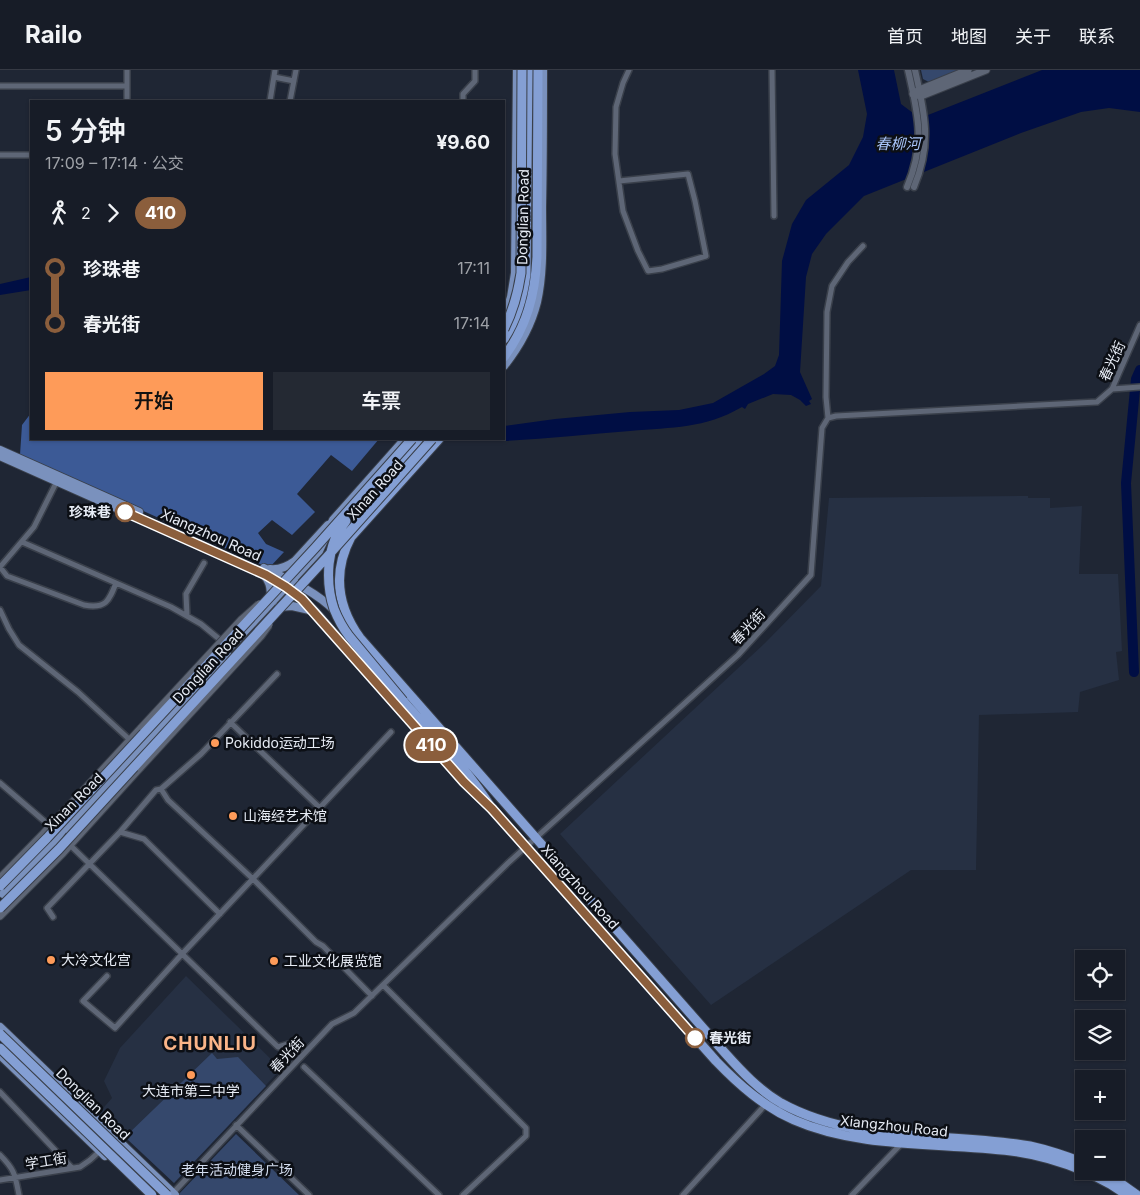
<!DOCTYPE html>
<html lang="zh">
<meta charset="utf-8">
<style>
body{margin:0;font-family:Inter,"Noto Sans SC",sans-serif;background:#242933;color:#f1f3f6;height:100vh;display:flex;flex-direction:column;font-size:19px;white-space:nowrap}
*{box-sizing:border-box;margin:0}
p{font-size:16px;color:#9ea1a7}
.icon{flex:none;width:28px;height:28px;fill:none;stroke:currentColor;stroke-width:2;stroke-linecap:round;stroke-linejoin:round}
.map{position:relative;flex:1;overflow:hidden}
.sheet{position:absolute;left:30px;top:30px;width:475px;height:340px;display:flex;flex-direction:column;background:#171c27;border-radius:0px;box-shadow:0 1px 4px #0004,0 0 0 1px #363a44}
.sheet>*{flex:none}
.badge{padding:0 10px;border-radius:16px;font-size:18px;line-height:32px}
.tools{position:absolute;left:1075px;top:880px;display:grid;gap:10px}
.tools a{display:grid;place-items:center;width:50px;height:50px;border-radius:0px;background:#171c27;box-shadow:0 1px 4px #0004,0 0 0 1px #363a44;font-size:25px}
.map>.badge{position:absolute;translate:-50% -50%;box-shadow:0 0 0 2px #fff}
.legs{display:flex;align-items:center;gap:8px;height:55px;padding:0 15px;font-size:16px}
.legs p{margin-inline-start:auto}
.overview{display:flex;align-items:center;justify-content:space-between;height:85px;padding:0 15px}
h1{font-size:28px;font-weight:600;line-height:38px}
.action{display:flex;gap:10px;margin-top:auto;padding:10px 15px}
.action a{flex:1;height:58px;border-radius:0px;background:#fe9b59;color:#111;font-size:20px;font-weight:600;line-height:58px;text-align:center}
.action a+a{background:#242933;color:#f1f3f6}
ul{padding:0 15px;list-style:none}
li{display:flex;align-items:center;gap:18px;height:55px;font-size:19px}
li i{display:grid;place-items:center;width:8px;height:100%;margin:0 6px;background:currentColor}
li i::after{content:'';width:12px;height:12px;margin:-6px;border:4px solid;border-radius:50%;background:#171c27}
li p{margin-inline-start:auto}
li:first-child i{background:linear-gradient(#0000 50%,currentColor 0)}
li:last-child i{background:linear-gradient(currentColor 50%,#0000 0)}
header{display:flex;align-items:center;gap:30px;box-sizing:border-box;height:70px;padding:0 25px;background:#171c27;border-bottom:1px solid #363a44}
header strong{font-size:24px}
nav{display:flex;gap:28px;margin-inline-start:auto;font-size:18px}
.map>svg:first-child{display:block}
</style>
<header>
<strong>Railo</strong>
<nav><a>首页</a><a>地图</a><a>关于</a><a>联系</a></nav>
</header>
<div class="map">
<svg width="1140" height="1125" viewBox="0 0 1140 1125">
<rect width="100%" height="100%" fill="#1f2634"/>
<path fill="#263043" d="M1028,426V428H1050V438L1082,436L1079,504H1118L1122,581L1116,582L1119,610L1080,622L1078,642L979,645L976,800H911L711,935L560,764L765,573L821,516L829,428Z
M186,906L281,999L174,1113L99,1043L112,1028L104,1011L120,978Z"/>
<path fill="#35486c" d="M921,0H959L929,12L923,9Z
M212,983L217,989L238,987L266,1016L174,1113L125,1067Z
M236,1064L299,1125H180L179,1124Z"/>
<path fill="#3c5a96" d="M31,343V369H379L352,401L331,385L297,424L315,442L292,465L272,450L258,463L266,474L284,482L269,498L20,385L22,355Z"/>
<path fill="#000e44" d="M858,0H894L901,34L913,43L928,45L1042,0H1140V42L1109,38L1081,42L1021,63L864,126L826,164L812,184L806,207L800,302L812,329L809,331L811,334L806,336L800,330L791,325L773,324L748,334L745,339L742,337C704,359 673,357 630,361C588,364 546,369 503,371L492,369H504V356L555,349L630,342L679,340L713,333L764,304L775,296L779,285L782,191L792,154L806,130L849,95L863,67L867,44Z
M31,207V220L0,225V214Z"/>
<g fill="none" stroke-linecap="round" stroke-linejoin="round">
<path stroke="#000e44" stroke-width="10" d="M1134,602L1126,413L1136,309L1140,300"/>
<g stroke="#3a404b" stroke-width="8">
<path id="minor" d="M772,0L774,146
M274,7L294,11
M0,16H127
M127,31V0
M270,31L275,0
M290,31L296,0
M463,31V24L475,11V0
M0,85H31
M619,111L688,104L695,131L706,186L662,199L648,201L638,181L623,141L615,84L616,37L623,13L629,0
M1112,319L1140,317
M828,348L826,327L827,242L832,216L848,192L863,176
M22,472L171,537L201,554L224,573
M0,497L7,506L84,535C106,539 109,531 116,513
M0,497L34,457L58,409
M0,540L9,559L19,575L78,622L130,670
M187,545L186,524L204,493
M230,652L320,738
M0,713L50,756
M161,719L168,730L253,809L316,872L323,876L372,926
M120,762L144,769L220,844
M70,775L278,977L288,974
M53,847L47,838L120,762L156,720L161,719L201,684L277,604
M107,906L83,931L115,958L183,883L391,662
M383,915L526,1058V1066L463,1125
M304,997L439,1125
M0,1022L72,1098
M236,1055L309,1125
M0,1085C15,1100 15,1105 19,1125
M0,1110L80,1097L90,1090L102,1079
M173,1123L332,954L354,943L508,793L738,585L811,505L822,358L828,348L836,346L1097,332L1112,319L1140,255
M683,1125L766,1034
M852,1125L902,1073"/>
</g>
<g stroke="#3a404b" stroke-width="9">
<path id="tertiary" d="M907,117C926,72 918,45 908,0
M914,117C932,74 925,44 915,0"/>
</g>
<g stroke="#3a404b" stroke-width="9">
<path id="secondary" d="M913,24L921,26L986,0
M913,24L919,20L968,0
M0,808L43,764L142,657
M0,846L63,783L140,698"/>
</g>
<g stroke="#3a404b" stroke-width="10">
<path id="primary" d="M504,247L511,227L515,203L517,0
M504,296C519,277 531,256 537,232C544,201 542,168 542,137C543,91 543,46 543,0
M0,380L139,442
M0,386L266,505C284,515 300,526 315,541L463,712L486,734
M264,498C289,510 315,521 335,541
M270,499C280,500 287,497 295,491L328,455
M264,505C270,512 272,520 270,529
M279,537L292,536L314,541
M68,759L76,752L229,587
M53,773L72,748L319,481L333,450L405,369
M3,824L56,770
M0,957L175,1125
M0,985L105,1086"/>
</g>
<g stroke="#3a404b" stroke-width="11">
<path id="trunk" d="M504,269C517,249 523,228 526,204L528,0
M504,287C527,256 535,225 537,187L538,0
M439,369L351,467C332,503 337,536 360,568L725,983C742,1002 759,1020 781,1033C857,1075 947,1061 1030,1076C1048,1080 1066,1086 1084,1093
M386,406L419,369
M403,631C434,666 468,699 492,739L716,991C739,1015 763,1036 794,1050C860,1079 940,1072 1011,1081C1036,1084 1060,1091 1084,1101
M1085,1101L1110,1114L1127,1125
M1101,1101L1113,1108L1137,1125"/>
</g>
<use href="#minor" stroke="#5e6676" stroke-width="5"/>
<use href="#tertiary" stroke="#5e6676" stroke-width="6"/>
<use href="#secondary" stroke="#5e6676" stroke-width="7"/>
<use href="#primary" stroke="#7a91bd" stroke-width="8"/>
<use href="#trunk" stroke="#849fd4" stroke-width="9"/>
<g stroke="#3a404b" stroke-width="9" stroke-linecap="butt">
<path id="secondary-bridge" d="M142,657L242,549L259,534
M140,698L261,566L269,555"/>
</g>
<g stroke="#3a404b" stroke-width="11" stroke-linecap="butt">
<path id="trunk-bridge" d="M504,259C513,241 518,223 521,203L522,0
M346,451C326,474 325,512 334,539C338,549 343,558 349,566L403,631
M0,816L47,768L315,478L412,369
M0,838L59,779L326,488L432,369
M0,964L167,1125
M0,978L152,1125"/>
</g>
<use href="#secondary-bridge" stroke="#5e6676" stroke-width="7"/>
<use href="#trunk-bridge" stroke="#849fd4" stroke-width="9"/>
</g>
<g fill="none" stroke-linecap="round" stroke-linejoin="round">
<g stroke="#fff" stroke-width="11">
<path id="line-1" d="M125,442L266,505L286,517L302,529L464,712L492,739L695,968"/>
</g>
<use href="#line-1" stroke="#8b5e3c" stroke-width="8"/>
</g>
<g fill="#fff" stroke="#8b5e3c" stroke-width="2.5">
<circle cx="125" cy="442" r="9"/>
<circle cx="695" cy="968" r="9"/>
</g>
<g fill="#fe9b59" stroke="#0c0f15" stroke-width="2">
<circle cx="215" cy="673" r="5"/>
<circle cx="233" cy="746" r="5"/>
<circle cx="51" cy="890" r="5"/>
<circle cx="274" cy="891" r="5"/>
<circle cx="191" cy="1005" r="5"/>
</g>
<g text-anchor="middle" stroke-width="5" stroke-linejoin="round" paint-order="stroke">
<g font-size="14" fill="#e7ecf5" stroke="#0c0f15">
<text transform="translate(523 147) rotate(-89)" y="5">Donglian Road</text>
<text transform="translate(1112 291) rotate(-65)" y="5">春光街</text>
<text transform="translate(375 420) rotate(-48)" y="5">Xinan Road</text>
<text transform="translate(211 465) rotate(24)" y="5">Xiangzhou Road</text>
<text transform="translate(748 557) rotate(-47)" y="5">春光街</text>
<text transform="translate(208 596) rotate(-47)" y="5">Donglian Road</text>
<text transform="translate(74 732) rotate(-45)" y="5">Xinan Road</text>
<text transform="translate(580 817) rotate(48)" y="5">Xiangzhou Road</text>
<text transform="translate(287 985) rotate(-47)" y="5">春光街</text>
<text transform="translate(93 1034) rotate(44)" y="5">Donglian Road</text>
<text transform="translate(894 1056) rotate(6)" y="5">Xiangzhou Road</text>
<text transform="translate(46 1091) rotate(-9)" y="5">学工街</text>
</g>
<g font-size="14" font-weight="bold" fill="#e7ecf5" stroke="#0c0f15" text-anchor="end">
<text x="111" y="447">珍珠巷</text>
<text x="709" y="973" text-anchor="start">春光街</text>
</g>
<g font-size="14" fill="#e7ecf5" stroke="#0c0f15" text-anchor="start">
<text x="225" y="678">Pokiddo运动工场</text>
<text x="243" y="751">山海经艺术馆</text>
<text x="61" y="895">大冷文化宫</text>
<text x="284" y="896">工业文化展览馆</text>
<text x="191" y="1026" text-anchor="middle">大连市第三中学</text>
</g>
<g font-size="14" fill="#d4def0" stroke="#0c0f15">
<text x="237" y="1105">老年活动健身广场</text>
</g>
<g font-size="15" font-style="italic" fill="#a7c3f7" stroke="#0c0f15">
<text x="898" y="79">春柳河</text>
</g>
<g font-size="19" font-weight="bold" letter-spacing="1" fill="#fab488" stroke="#0c0f15">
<text x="210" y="980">CHUNLIU</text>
</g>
</g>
</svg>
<div class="tools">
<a><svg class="icon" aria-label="locate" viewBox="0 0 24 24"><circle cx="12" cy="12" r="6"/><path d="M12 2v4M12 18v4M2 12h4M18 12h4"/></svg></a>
<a><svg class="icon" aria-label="layers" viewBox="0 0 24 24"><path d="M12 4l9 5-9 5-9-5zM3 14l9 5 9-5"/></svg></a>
<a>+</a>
<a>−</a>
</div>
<b class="badge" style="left:431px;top:675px;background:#8b5e3c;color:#fff">410</b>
<section class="sheet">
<div class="overview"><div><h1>5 分钟</h1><p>17:09 – 17:14 · 公交</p></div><b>¥9.60</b></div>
<div class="legs"><svg class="icon" aria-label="walk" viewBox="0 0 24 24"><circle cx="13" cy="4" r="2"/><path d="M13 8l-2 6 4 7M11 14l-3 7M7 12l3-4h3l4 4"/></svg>2<svg class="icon" aria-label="forward" viewBox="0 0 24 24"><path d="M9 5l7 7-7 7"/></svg><b class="badge" style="background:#8b5e3c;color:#fff">410</b></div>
<ul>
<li><i style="color:#8b5e3c"></i><b>珍珠巷</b><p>17:11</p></li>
<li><i style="color:#8b5e3c"></i><b>春光街</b><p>17:14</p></li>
</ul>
<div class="action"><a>开始</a><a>车票</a></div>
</section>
</div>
